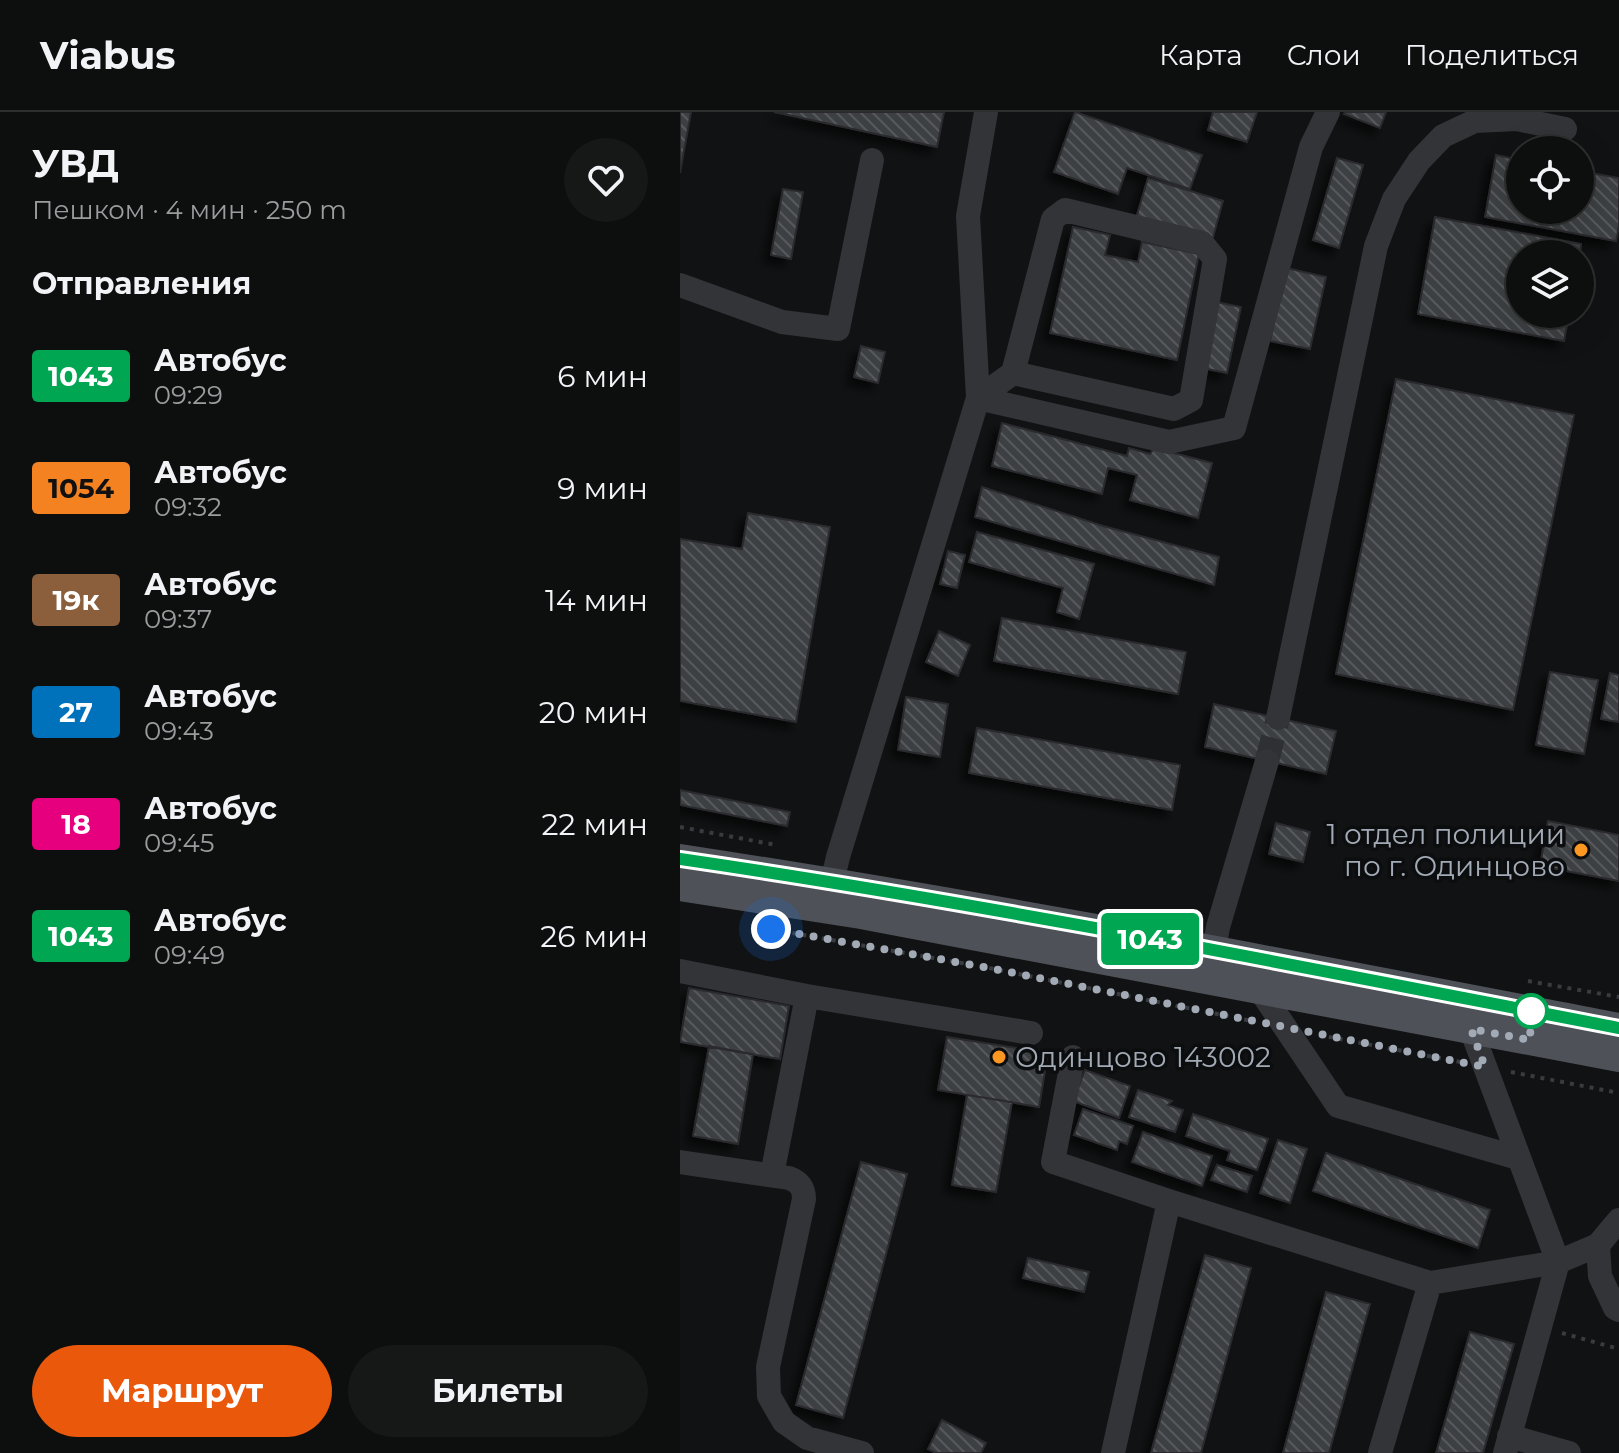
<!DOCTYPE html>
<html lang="ru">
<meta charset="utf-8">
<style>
body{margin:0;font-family:Montserrat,sans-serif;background:#161717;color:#f1f3f6;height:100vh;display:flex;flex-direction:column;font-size:30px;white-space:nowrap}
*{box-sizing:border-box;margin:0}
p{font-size:26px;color:#9a9c9e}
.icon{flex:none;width:44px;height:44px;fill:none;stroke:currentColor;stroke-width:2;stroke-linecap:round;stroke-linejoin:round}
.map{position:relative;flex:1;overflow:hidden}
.drawer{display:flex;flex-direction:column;background:#0d0e0e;width:680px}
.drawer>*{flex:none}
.badge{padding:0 16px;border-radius:6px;font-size:28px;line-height:52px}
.buttons{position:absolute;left:826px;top:24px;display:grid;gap:16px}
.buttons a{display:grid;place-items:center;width:88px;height:88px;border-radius:50%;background:#0d0e0e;box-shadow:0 8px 32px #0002,0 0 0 2px #2d2e2e;font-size:40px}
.you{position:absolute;width:40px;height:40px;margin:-20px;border:6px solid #fff;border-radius:50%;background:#1a73e8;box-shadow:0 0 0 12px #1a73e833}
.map>.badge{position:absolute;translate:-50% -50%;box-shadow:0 0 0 4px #fff}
h2{padding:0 32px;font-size:30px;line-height:72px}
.round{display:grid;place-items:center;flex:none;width:84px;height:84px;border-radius:42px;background:#161717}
.head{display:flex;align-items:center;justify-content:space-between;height:136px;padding:0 32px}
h1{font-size:38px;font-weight:700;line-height:60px}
.cta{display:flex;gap:16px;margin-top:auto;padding:16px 32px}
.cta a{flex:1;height:92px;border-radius:48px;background:#ea580c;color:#fff;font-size:32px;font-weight:700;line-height:92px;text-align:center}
.cta a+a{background:#161717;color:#f1f3f6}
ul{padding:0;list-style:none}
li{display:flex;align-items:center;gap:24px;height:112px;padding:0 32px}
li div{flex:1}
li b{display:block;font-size:30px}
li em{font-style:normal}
li .badge{min-width:88px;font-weight:700;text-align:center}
header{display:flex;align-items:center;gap:48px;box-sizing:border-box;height:112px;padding:0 40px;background:#0d0e0e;border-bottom:2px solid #2d2e2e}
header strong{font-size:38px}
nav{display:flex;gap:44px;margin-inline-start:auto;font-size:28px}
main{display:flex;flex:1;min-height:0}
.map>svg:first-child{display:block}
</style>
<header>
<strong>Viabus</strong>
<nav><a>Карта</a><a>Слои</a><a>Поделиться</a></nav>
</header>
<main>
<section class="drawer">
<div class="head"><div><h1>УВД</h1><p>Пешком · 4 мин · 250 m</p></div><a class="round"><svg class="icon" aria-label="heart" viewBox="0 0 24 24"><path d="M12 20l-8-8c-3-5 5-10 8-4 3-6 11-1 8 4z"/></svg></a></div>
<h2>Отправления</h2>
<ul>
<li><span class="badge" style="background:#00a651;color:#fff">1043</span><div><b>Автобус</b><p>09:29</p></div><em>6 мин</em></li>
<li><span class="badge" style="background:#f58220;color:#111">1054</span><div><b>Автобус</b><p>09:32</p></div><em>9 мин</em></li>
<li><span class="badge" style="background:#8b5e3c;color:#fff">19к</span><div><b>Автобус</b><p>09:37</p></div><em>14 мин</em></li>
<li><span class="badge" style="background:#0072bc;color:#fff">27</span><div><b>Автобус</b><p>09:43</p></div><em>20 мин</em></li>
<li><span class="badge" style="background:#e6007e;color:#fff">18</span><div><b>Автобус</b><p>09:45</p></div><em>22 мин</em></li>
<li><span class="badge" style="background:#00a651;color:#fff">1043</span><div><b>Автобус</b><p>09:49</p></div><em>26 мин</em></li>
</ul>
<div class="cta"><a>Маршрут</a><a>Билеты</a></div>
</section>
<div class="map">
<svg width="939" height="1341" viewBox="0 0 939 1341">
<defs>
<pattern id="building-back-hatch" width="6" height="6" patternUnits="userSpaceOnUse" patternTransform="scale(2)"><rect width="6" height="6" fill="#3d4043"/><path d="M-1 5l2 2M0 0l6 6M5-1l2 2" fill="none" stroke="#56595c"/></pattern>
<filter id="shadow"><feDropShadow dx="-7" dy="7" stdDeviation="4" flood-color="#0009"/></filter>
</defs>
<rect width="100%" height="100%" fill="#111213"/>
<path fill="url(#building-back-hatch)" stroke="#2b2c2f" stroke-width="2" filter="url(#shadow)" d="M0,0H11L0,61Z
M94,0H264L257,35Z
M395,0L522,43L510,77L447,56L438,82L374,60Z
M533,0H577L567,30L528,18Z
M665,0H706L700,16L664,2Z
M816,43L840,48V98H900V59L939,66V114L936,129L805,105Z
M657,46L683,53L659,136L633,128Z
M468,66L543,89L532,129L456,106Z
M103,77L123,80L111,147L91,143Z
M755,105L901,132L900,142H840V202H889L884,229L738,202Z
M393,115L430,123L425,143L458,150L462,130L519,142L497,248L370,221Z
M606,156L646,165L630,237L590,229Z
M536,190L561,195L547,261L522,256Z
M181,234L205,240L198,271L174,265Z
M716,267L894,303L833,598L656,562Z
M322,311L447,344L449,336L470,342L474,336L532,351L518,406L450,388L457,363L428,356L422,382L312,354Z
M302,375L423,414L539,445L534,473L295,405Z
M68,401L150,415L116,610L0,589V427L62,437Z
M297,420L414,452L399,507L377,500L383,476L289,450Z
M268,439L285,443L277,476L260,472Z
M322,506L506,540L498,582L314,549Z
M259,519L290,533L278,564L246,550Z
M870,560L918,568L904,642L856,633Z
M930,561L939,563V610L921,607Z
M226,585L268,592L260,645L218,638Z
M534,592L656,619L646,662L525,635Z
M297,616L500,653L492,698L289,661Z
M0,678L110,700L107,714L0,693Z
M868,709L939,723V769L860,754Z
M596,711L630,720L623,750L589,742Z
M9,876L109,894L100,947L0,930Z
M267,925L368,941L359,995L258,978Z
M29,934L73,942L58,1032L13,1024Z
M405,958L450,974L439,1006L393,989Z
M458,978L492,989L488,993L503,998L495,1020L449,1005Z
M287,983L332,990L316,1080L272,1073Z
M403,997L453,1014L447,1032L439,1029L437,1038L394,1023Z
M513,1002L588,1027L577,1058L547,1048L550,1039L506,1024Z
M463,1020L532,1044L522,1074L452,1050Z
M598,1028L627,1037L610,1091L580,1081Z
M646,1041L810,1098L798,1136L633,1079Z
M181,1050L227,1062L163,1306L116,1293Z
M537,1053L572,1064L567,1080L531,1068Z
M525,1143L571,1156L521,1341H471Z
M348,1146L409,1160L404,1180L343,1166Z
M646,1180L690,1192L649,1341H603Z
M790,1220L834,1232L803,1341H756Z
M262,1308L306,1331L301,1341H256L248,1337Z"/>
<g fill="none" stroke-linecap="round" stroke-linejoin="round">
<path stroke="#2e3033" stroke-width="24" stroke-dasharray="24 12" stroke-linecap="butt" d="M587,649L598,606"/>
<path stroke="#383b3f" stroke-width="4" stroke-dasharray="4 6" stroke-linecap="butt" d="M0,715L96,733
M73,814L304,855L572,909
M848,869L939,885
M639,923L780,950
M831,960L939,981
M882,1221L939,1237"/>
<path stroke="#323438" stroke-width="24" d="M0,173L102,210L158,217L192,48
M298,286L333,261L373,107L385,98L522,131L535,147L511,288L494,297L333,261
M298,286L288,104L306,0
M598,606L696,134L714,87L739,49L763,24L795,9L837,7L885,17
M152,770L158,745L298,286L489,330L554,316L631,35L648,0
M534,838L538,815L587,649
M0,859L127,884L351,921
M580,878L658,994L838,1046
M791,917L878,1150L825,1341
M393,945L373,1050L489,1089L750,1171L878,1150L918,1133L939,1108
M0,1050L109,1066C120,1070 124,1076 124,1087L88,1255L89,1284L104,1310L127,1326L182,1341
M92,1063L127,884
M918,1133L920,1164L935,1196L939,1198
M829,1324L889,1341
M433,1341L489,1089
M700,1341L750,1171"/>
<path stroke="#4e5157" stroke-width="30" d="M0,747C315,795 627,856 939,916
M0,774L181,802L939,945"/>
</g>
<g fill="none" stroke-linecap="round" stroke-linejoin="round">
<g stroke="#fff" stroke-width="18">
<path id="line" d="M0,747C315,793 627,856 939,916"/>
</g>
<use href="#line" stroke="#00a651" stroke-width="12"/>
<path stroke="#a2aab5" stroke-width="8" stroke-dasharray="0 14.4" d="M91,817L304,855L805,955L791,917L850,928L851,899"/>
</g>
<g fill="#fc9721" stroke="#0c0d0e" stroke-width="3">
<circle cx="901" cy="738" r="8"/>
<circle cx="319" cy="945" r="8"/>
</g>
<circle fill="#fff" stroke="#00a651" stroke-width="4" cx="851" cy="899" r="16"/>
<g text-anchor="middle" stroke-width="7" stroke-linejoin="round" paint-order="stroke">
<g font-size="28" fill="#a2aab5" stroke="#0c0d0e" text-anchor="end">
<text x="885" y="732">1 отдел полиции<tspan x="885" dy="32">по г. Одинцово</tspan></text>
<text x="335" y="955" text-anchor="start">Одинцово 143002</text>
</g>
</g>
</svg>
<div class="buttons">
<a><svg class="icon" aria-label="locate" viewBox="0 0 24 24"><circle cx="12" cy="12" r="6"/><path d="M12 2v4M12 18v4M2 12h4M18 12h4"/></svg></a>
<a><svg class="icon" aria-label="layers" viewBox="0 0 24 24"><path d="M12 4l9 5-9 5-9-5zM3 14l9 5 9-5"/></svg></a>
</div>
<div class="you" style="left:91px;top:817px"></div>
<b class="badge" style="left:470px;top:827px;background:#00a651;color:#fff">1043</b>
</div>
</main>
